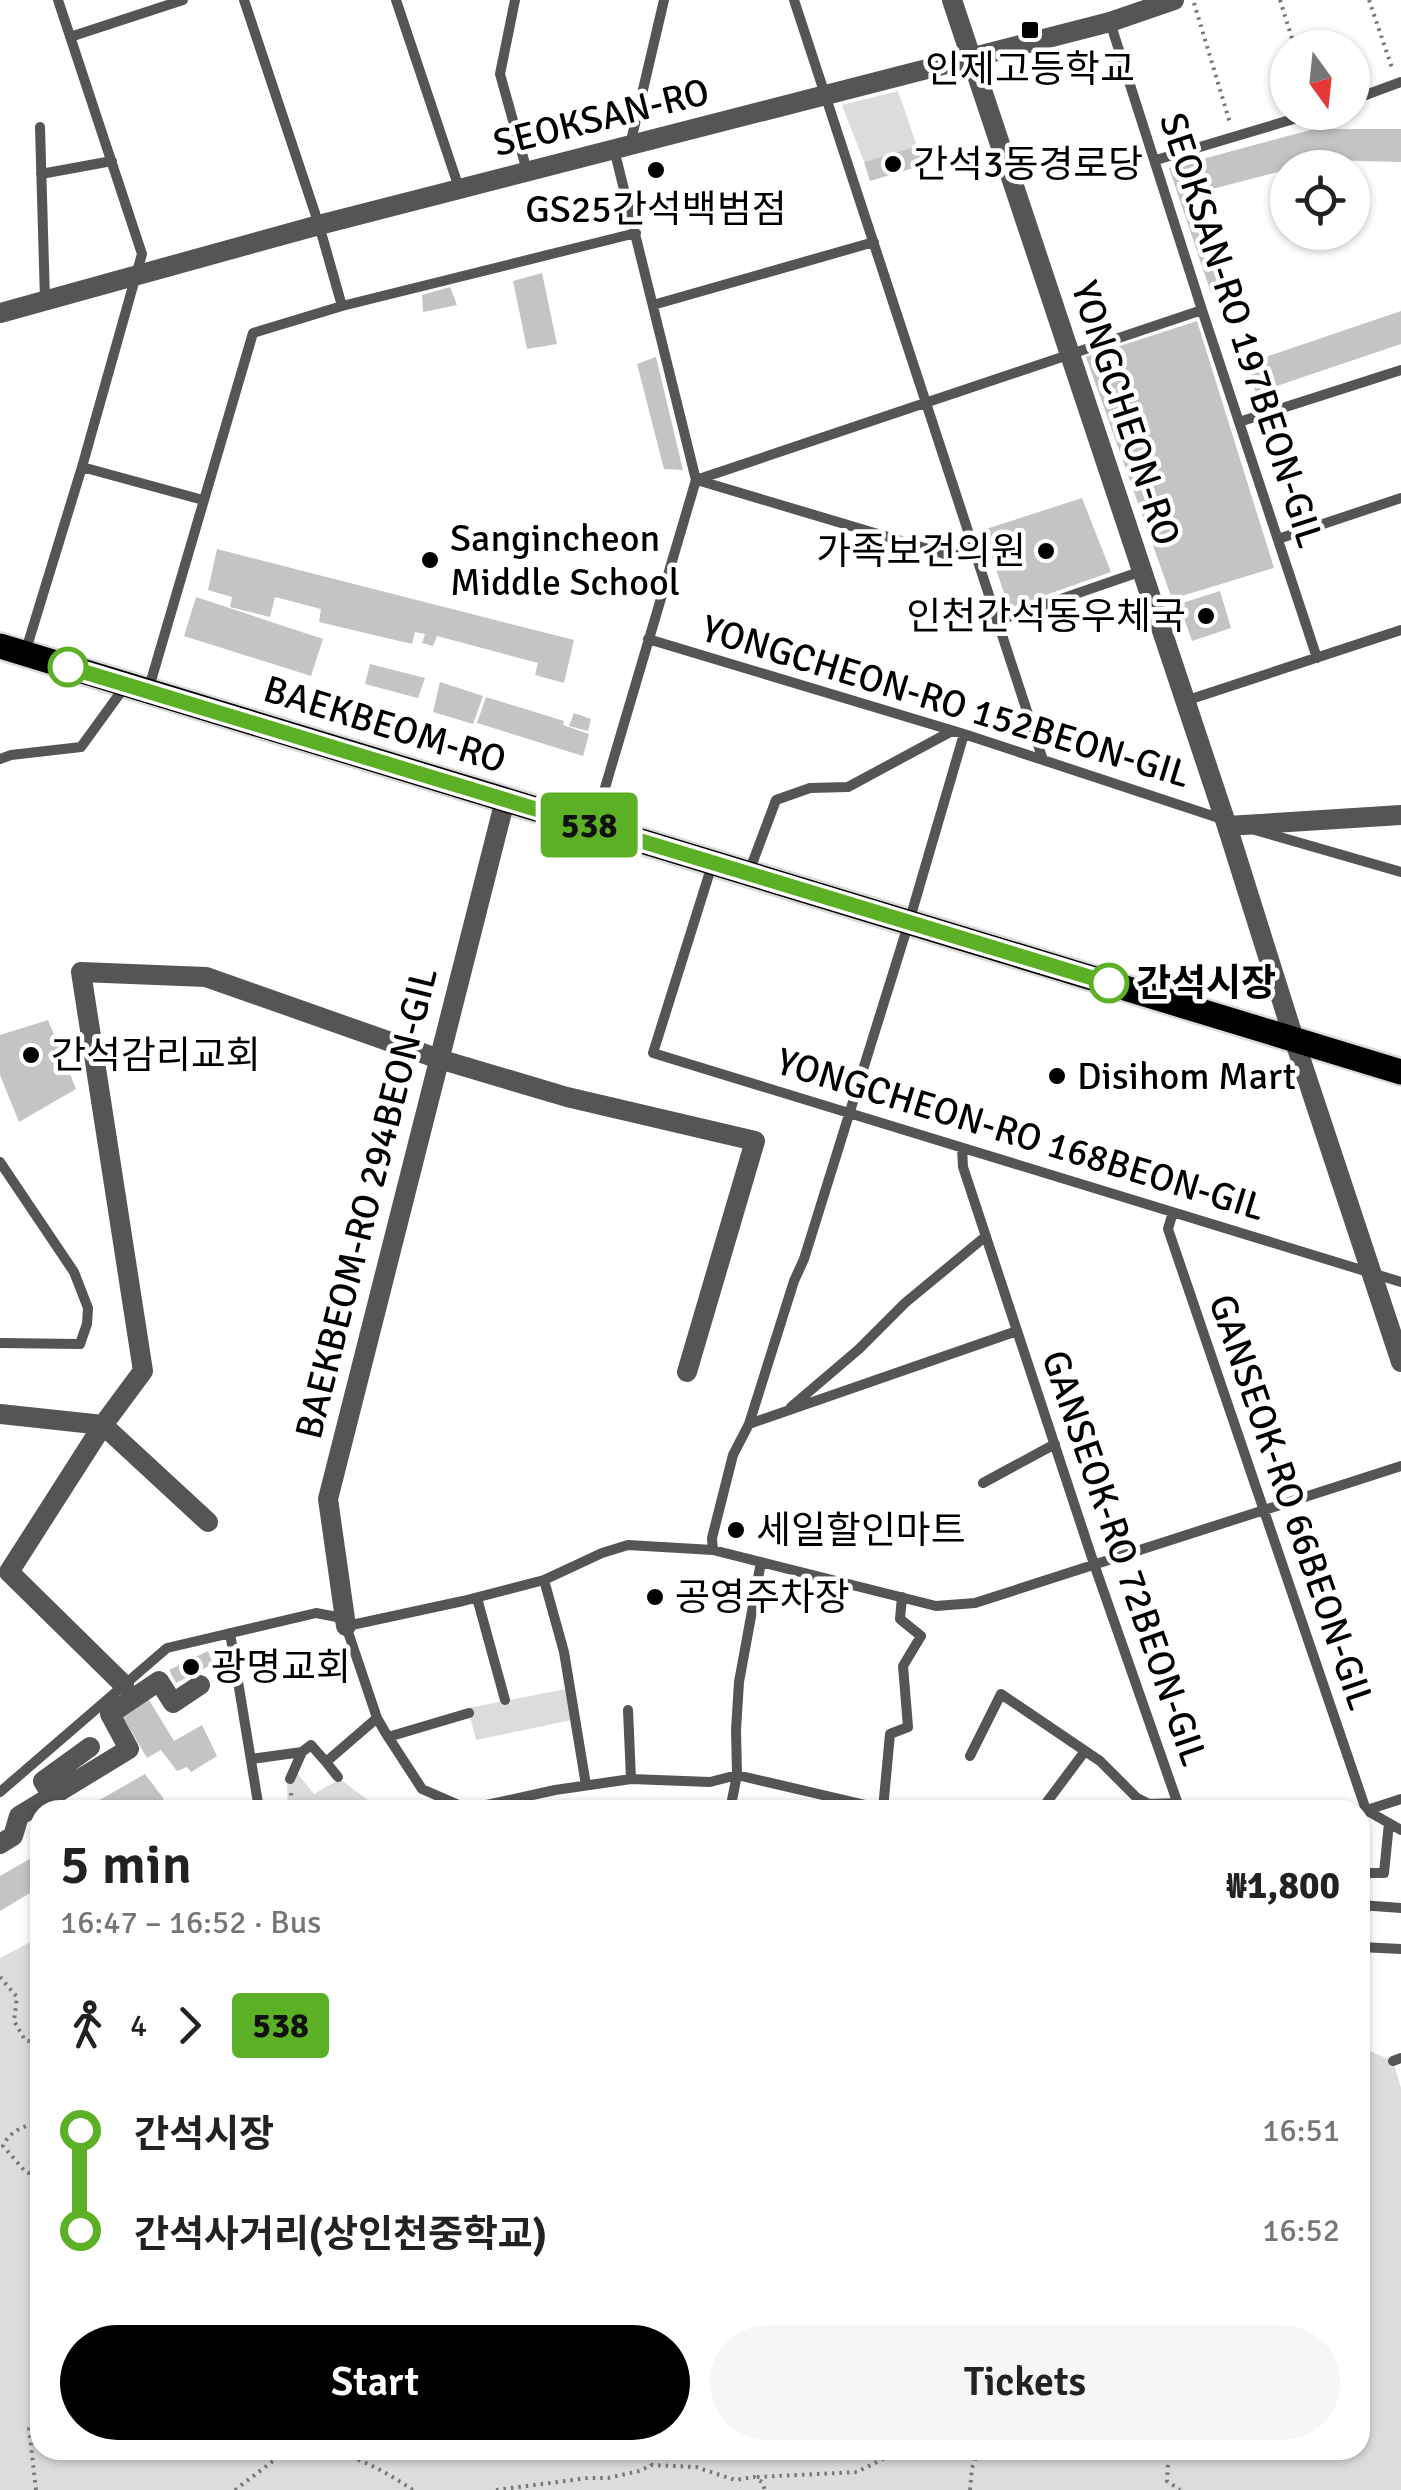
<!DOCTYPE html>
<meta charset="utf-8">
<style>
body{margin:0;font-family:Signika,"Noto Sans KR",sans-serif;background:#f6f6f6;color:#222;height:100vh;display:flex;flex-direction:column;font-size:38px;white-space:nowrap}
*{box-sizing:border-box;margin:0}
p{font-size:32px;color:#767676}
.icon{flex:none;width:55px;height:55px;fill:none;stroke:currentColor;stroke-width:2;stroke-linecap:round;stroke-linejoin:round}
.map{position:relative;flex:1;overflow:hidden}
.sheet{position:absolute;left:30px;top:1800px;width:1340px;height:660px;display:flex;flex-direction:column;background:#fff;border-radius:30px;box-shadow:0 2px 8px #0004}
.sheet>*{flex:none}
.badge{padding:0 20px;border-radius:8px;font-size:35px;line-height:65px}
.needle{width:65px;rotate:165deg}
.controls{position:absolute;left:1270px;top:30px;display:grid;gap:20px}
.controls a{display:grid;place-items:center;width:100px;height:100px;border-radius:50%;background:#fff;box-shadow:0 2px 8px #0004;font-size:50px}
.map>.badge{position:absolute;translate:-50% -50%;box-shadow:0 0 0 5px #fff}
.legs{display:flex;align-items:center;gap:15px;height:110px;padding:0 30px;font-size:32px}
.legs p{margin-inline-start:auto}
.summary{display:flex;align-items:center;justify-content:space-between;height:170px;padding:0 30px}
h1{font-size:55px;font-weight:600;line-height:75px}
.cta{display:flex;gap:20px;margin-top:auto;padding:20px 30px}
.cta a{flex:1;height:115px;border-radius:60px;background:#000;color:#fff;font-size:40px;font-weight:600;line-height:115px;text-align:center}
.cta a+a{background:#f6f6f6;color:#222}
ul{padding:0 30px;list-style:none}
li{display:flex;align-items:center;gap:35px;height:100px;font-size:38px}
li i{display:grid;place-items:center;width:15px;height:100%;margin:0 12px;background:currentColor}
li i::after{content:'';width:25px;height:25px;margin:-12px;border:8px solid;border-radius:50%;background:#fff}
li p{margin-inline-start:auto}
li:first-child i{background:linear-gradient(#0000 50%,currentColor 0)}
li:last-child i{background:linear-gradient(currentColor 50%,#0000 0)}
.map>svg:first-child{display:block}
</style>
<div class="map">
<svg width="1401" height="2490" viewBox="0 0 1401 2490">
<rect width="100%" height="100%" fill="#fff"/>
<path fill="#dcdcdc" d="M898,91L917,146L864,162L842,105Z
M571,1688L577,1719L476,1740L468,1708Z
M297,1773L314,1794L340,1779L373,1804L385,1810H288L287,1781Z
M40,1937V2450H1360V2047L1393,2061L1401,2088V2490H0V1958Z"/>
<path fill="#c4c4c4" d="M1314,129H1401V162L1324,160L1193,194L1224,289L1211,293L1169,168Z
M917,146L923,165L870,181L864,162Z
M542,273L557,344L527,349L513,281Z
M450,287L457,305L423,312L422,295Z
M1401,311V344L1256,393L1245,364Z
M1197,321L1274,568L1172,599L1086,357Z
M656,357L683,470L664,469L637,364Z
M1082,498L1111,572L1009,608L983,530Z
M217,549L574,640L564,683L535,675L538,663L437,636L433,646L422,643L425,634L415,632L412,644L319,622L321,609L275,597L270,617L230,607L232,597L208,590Z
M1220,591L1231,628L1192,641L1179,604Z
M196,597L323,639L311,676L184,636Z
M370,664L425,678L418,698L365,684Z
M440,682L483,696L473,724L433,712Z
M486,697L564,721L563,725L589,734L583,756L477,723Z
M574,713L591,719L588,731L569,726Z
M48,1020L76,1089L19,1122L0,1075V1035Z
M208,1651L213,1664L176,1683L169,1670Z
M146,1695L174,1741L202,1725L217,1756L191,1772L187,1767L177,1771L161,1750L147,1758L120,1712Z
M145,1774L164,1799L144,1810H82Z
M40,1834V1887L0,1911V1876L35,1856L31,1840Z"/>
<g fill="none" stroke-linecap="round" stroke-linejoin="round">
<g stroke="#dbdbdb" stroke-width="30">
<path id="primary" d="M0,646L1401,1072"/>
</g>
<path stroke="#777" stroke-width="4" stroke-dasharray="2.5 5" stroke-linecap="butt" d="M1280,0L1295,48
M1369,0L1393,71
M1194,3L1230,123
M291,1793L292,1810
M0,1977L17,1997L14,2021L25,2040L40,2044
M40,2121C24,2127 10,2130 3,2146L24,2170L40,2180
M263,2450L267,2464
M322,2450C355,2454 386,2472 413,2490
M644,2450L652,2465
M1169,2450L1167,2481L1180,2490
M757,2477L857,2472L901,2450
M36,2490L29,2428L40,2408
M235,2490L277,2458L297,2450
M496,2490L588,2478H608L639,2471L652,2465L696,2467L735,2480L754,2477L762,2482L765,2490
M970,2490L972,2468L979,2450"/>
<path stroke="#555" stroke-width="10" d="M244,0L319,225L342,306
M396,0L459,188
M515,0L500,74L527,171
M794,0L1043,760
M1110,22L1202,310L1317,658
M70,37L183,0
M1352,100L1401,82
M40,127L45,300
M630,145L664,0
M1156,160L1317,112
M41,174L112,161
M653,305L874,242
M1239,422L1401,370
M82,467L203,500
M696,480L1202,310
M697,480L945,554L976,556
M1278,539L1401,498
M997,621L1142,571
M648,639L964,734L1225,820
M25,653L82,467L142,254L58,0
M148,691L253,333L342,306L636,233
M1185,701L1401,630
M0,759L11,755L81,747L126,685
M594,825L696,480L614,149
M1255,830L1401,872
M712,865L653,1053L1401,1282
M749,872L776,800L810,788L848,787L952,731
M962,1148L963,1167L1094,1564L1180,1810
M0,1162L74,1272L88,1308L87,1324L80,1344L0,1343
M1173,1212L1168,1229L1366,1810L1401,1830
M791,1407L859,1349L905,1303L986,1236
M749,1424L1017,1331
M983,1483L1055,1444
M713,1550L712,1538L733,1455L749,1424L794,1281L804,1259L909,922L964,734
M544,1580L564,1652L586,1785
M477,1598L505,1700
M346,1626L377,1718L385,1732L422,1789L461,1806H482L555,1790L631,1779L710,1782L737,1775L887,1810
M347,1626L463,1601L544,1580L602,1553L628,1545L713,1550L936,1606L975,1603L1401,1466
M230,1633L258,1803L254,1810
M628,1710L631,1779
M388,1737L469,1713
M970,1756L1001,1694L1100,1761L1137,1798L1149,1804L1177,1803
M251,1759L302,1752L311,1745L326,1762
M338,1777L326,1762L377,1718
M290,1779L302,1752
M0,1792L167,1648L316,1613L337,1617L345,1625
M883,1809L890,1734L908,1727L903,1666L921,1636L900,1619L902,1597
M730,1810L737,1775L736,1730L739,1682L761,1562
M1041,1810L1085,1751
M1364,1811L1401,1799
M1360,1873H1384L1389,1823
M1360,1905L1401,1908
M1360,1947L1401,1949
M1393,2061L1401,2058"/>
<path stroke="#555" stroke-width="20" d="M0,1414L103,1425L9,1572L124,1685
M208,1522L103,1425L143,1371L81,972L206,977L439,1059L567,1097L755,1141L687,1372
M346,1626L328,1499L505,800
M52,1796L43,1781L90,1747
M0,1844L13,1836L19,1816L129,1749L110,1714L159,1681L173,1703L200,1685"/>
<path stroke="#555" stroke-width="20" d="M952,0L1227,826L1294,1039L1401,1362
M0,313L319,225L1110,22L1174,0
M1227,826L1401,815"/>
<use href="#primary" stroke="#000" stroke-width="25"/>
</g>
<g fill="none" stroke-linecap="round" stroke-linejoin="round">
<g stroke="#fff" stroke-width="22">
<path id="line-1" d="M68,667L1109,983"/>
</g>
<use href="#line-1" stroke="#5bb025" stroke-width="15"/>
</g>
<g fill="#000" stroke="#fff" stroke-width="4">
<rect x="1020" y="20" width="20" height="20" rx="5"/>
<circle cx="893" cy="164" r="10"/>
<circle cx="656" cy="170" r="10"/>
<circle cx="1046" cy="551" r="10"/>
<circle cx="430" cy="560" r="10"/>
<circle cx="1206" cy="616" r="10"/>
<circle cx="31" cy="1055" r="10"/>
<circle cx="1057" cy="1076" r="10"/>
<circle cx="736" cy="1530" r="10"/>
<circle cx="655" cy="1597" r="10"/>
<circle cx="191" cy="1667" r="10"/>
</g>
<g fill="#fff" stroke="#5bb025" stroke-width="5">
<circle cx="68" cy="667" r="18"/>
<circle cx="1109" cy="983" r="18"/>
</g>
<g text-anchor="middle" stroke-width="9" stroke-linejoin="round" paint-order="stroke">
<g font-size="38" fill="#000" stroke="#fff" text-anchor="start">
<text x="1030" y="82" text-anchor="middle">인제고등학교</text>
<text x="913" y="177">간석3동경로당</text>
<text x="656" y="222" text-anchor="middle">GS25간석백범점</text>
<text x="450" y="551">Sangincheon<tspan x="450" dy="44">Middle School</tspan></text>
<text x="1026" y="564" text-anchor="end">가족보건의원</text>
<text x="1186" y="629" text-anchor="end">인천간석동우체국</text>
<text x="51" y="1068">간석감리교회</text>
<text x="1077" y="1089">Disihom Mart</text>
<text x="756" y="1543">세일할인마트</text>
<text x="675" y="1610">공영주차장</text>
<text x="211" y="1680">광명교회</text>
</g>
<g font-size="38" fill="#000" stroke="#fff">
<text transform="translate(601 117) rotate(-14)" y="13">SEOKSAN-RO</text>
<text transform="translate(1242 330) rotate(72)" y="13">SEOKSAN-RO 197BEON-GIL</text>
<text transform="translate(1126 413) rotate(72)" y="13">YONGCHEON-RO</text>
<text transform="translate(946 701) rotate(17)" y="13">YONGCHEON-RO 152BEON-GIL</text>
<text transform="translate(385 724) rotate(17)" y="13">BAEKBEOM-RO</text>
<text transform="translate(1021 1134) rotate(17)" y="13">YONGCHEON-RO 168BEON-GIL</text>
<text transform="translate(366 1203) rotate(-76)" y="13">BAEKBEOM-RO 294BEON-GIL</text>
<text transform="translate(1292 1502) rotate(71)" y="13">GANSEOK-RO 66BEON-GIL</text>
<text transform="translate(1125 1558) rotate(71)" y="13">GANSEOK-RO 72BEON-GIL</text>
</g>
<g font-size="38" font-weight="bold" fill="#000" stroke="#fff" text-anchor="start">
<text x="1136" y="996">간석시장</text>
</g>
</g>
</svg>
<div class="controls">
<a><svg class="needle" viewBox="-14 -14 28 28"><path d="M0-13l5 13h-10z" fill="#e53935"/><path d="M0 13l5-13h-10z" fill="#767676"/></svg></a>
<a><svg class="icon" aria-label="locate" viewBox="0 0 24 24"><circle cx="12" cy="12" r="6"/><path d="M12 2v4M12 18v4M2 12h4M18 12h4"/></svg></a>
</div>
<b class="badge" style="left:589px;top:825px;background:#5bb025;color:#111">538</b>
<section class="sheet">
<div class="summary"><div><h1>5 min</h1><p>16:47 – 16:52 · Bus</p></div><b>₩1,800</b></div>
<div class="legs"><svg class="icon" aria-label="walk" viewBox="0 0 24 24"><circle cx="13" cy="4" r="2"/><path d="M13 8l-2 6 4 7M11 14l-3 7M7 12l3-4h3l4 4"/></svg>4<svg class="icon" aria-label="forward" viewBox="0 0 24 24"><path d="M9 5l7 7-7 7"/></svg><b class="badge" style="background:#5bb025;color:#111">538</b></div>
<ul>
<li><i style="color:#5bb025"></i><b>간석시장</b><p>16:51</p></li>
<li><i style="color:#5bb025"></i><b>간석사거리(상인천중학교)</b><p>16:52</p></li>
</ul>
<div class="cta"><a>Start</a><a>Tickets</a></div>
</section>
</div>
